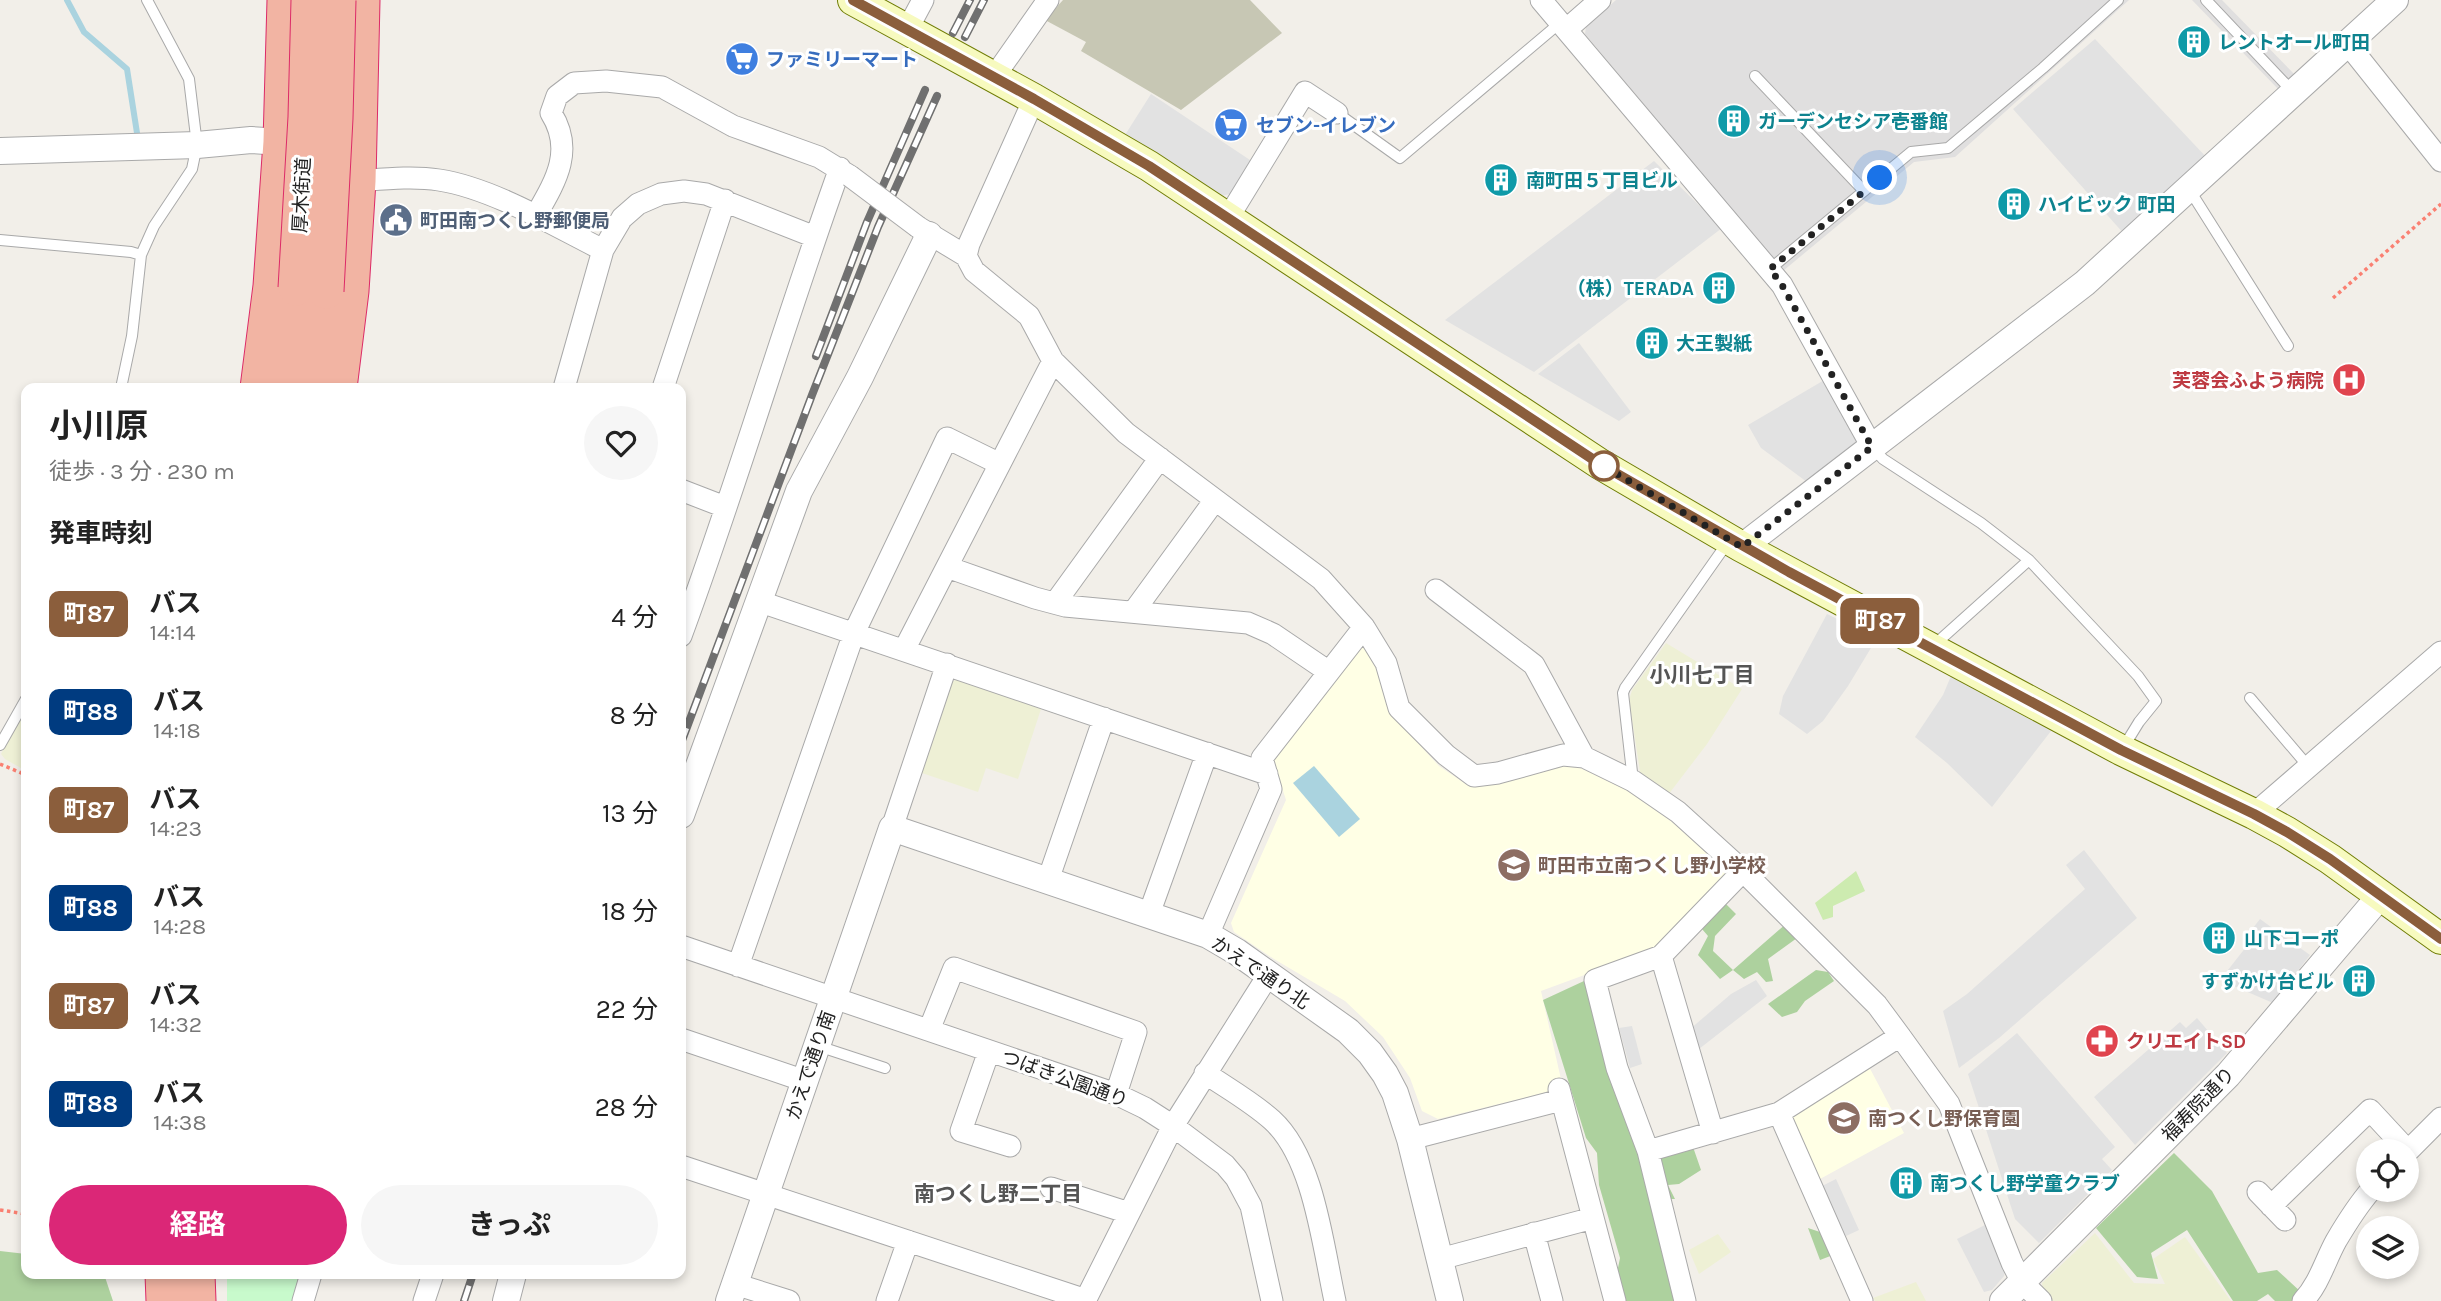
<!DOCTYPE html>
<html lang="ja">
<meta charset="utf-8">
<style>
body{margin:0;font-family:Karla,"Noto Sans JP",sans-serif;background:#f6f6f6;color:#222;height:100vh;display:flex;flex-direction:column;font-size:26px;white-space:nowrap}
*{box-sizing:border-box;margin:0}
p{font-size:23px;color:#767676}
.icon{flex:none;width:38px;height:38px;fill:none;stroke:currentColor;stroke-width:2;stroke-linecap:round;stroke-linejoin:round}
.map{position:relative;flex:1;overflow:hidden}
.side{position:absolute;left:21px;top:383px;width:665px;height:896px;display:flex;flex-direction:column;background:#fff;border-radius:14px;box-shadow:0 4px 10px #0003}
.side>*{flex:none}
.badge{padding:0 14px;border-radius:10px;font-size:24px;line-height:46px}
.tools{position:absolute;left:2356px;top:1139px;display:grid;gap:14px}
.tools a{display:grid;place-items:center;width:63px;height:63px;border-radius:50%;background:#fff;box-shadow:0 4px 10px #0003;font-size:35px}
.you{position:absolute;width:35px;height:35px;margin:-18px;border:5px solid #fff;border-radius:50%;background:#1a73e8;box-shadow:0 0 0 10px #1a73e833}
.map>.badge{position:absolute;translate:-50% -50%;box-shadow:0 0 0 4px #fff}
h2{padding:0 28px;font-size:26px;line-height:63px}
.round{display:grid;place-items:center;flex:none;width:74px;height:74px;border-radius:37px;background:#f6f6f6}
.overview{display:flex;align-items:center;justify-content:space-between;height:119px;padding:0 28px}
h1{font-size:33px;font-weight:700;line-height:52px}
.button{display:flex;gap:14px;margin-top:auto;padding:14px 28px}
.button a{flex:1;height:80px;border-radius:42px;background:#db2777;color:#fff;font-size:28px;font-weight:700;line-height:80px;text-align:center}
.button a+a{background:#f6f6f6;color:#222}
ul{padding:0;list-style:none}
li{display:flex;align-items:center;gap:21px;height:98px;padding:0 28px}
li div{flex:1}
li b{display:block;font-size:26px}
li em{font-style:normal}
li .badge{min-width:77px;font-weight:700;text-align:center}
.map>svg:first-child{display:block}
</style>
<div class="map">
<svg width="2441" height="1301" viewBox="0 0 2441 1301">
<rect width="100%" height="100%" fill="#f2efe9"/>
<path fill="#e0dfdf" d="M1616,0H2129L1955,157L1914,162L1783,271L1585,34L1586,27Z
M2192,0H2222L2296,76L2280,91Z"/>
<path fill="#ffffe5" d="M1359,641L1377,665L1390,713L1439,766L1470,787L1502,783L1562,766L1580,768L1626,790L1672,822L1727,872L1655,949L1541,991L1563,1088L1438,1119L1422,1111L1410,1078L1383,1037L1345,1001L1274,959L1234,932L1231,923L1286,800L1273,760Z
M1867,1063L1904,1133L1820,1179L1792,1122L1794,1113Z"/>
<path fill="#c7c7b4" d="M1063,0H1250L1282,33L1181,110L1081,51L1086,42L1045,20Z"/>
<path fill="#eef0d5" d="M1666,643L1742,689L1707,744L1668,795L1641,778L1629,700L1632,690Z
M960,678L1042,706L1018,779L986,768L978,792L919,772L949,683Z
M26,708V771L5,759L1,754L16,723Z
M2095,1233L2134,1283L2165,1284L2153,1259L2185,1237L2231,1301H2053L2043,1291L2042,1283Z
M1718,1234L1731,1252L1699,1274L1689,1250Z
M1916,1282L1926,1301H1875L1873,1298Z"/>
<path fill="#cdebb0" d="M1856,871L1865,891L1833,906V917L1823,920L1815,903Z"/>
<path fill="#add19e" d="M1725,903L1736,914L1715,936L1713,951L1733,970L1787,923L1797,938L1768,959L1773,981L1766,982L1757,972L1744,979L1733,970L1720,979L1698,955L1708,936L1702,929Z
M1816,970L1828,972L1834,981L1805,1001L1797,1012L1782,1017L1768,1004Z
M1584,981L1609,1071L1638,1151L1681,1301H1624L1616,1278L1620,1258L1599,1185L1597,1153L1586,1138L1543,1000Z
M1693,1147L1701,1170L1679,1184L1668,1185L1675,1199H1665L1656,1158Z
M2174,1153L2212,1191L2258,1273L2277,1270L2302,1293L2294,1301H2275L2268,1294L2257,1301H2233L2187,1230L2151,1253L2158,1279L2137,1277L2096,1228Z
M1808,1228L1826,1234L1833,1255L1820,1260Z
M0,1251L26,1254V1274H104L113,1301H0Z"/>
<path fill="#c8facc" d="M227,1274H302L295,1301H227Z"/>
<path fill="#e2e2e2" d="M2095,39L2208,159L2125,235L2013,109Z
M1151,94L1253,162L1234,193L1221,196L1125,135Z
M1654,161L1722,228L1534,372L1445,320Z
M1579,343L1631,412L1619,421L1538,374Z
M1826,379L1862,441L1807,482L1761,448L1748,425Z
M1827,614L1877,638L1848,686L1823,721L1807,734L1779,714L1783,696Z
M1951,676L2051,731L1992,807L1947,763L1915,737L1943,695Z
M2084,850L2137,918L1999,1038L1959,1068L1943,1011L1967,994L2085,889L2066,865Z
M2260,919L2310,955L2273,1003L2220,980L2250,942L2245,938Z
M1756,980L1767,996L1699,1049L1689,1030L1731,994Z
M2197,1018L2227,1053L2135,1145L2094,1097L2180,1022L2186,1028Z
M1632,1026L1642,1064L1630,1068L1619,1028Z
M2017,1033L2115,1147L2102,1159L2112,1170L2039,1243L2015,1219L1968,1074Z
M1836,1179L1859,1230L1846,1236L1822,1186Z
M1987,1224L2006,1267L2004,1276L1992,1290L1984,1292L1957,1239Z"/>
<path fill="#aad3df" d="M1314,766L1360,819L1339,837L1293,783Z"/>
<g fill="none" stroke-linecap="round" stroke-linejoin="round">
<path stroke="#aad3df" stroke-width="6" d="M67,0L84,32L127,69L137,133"/>
<g stroke="#a9a9a9" stroke-width="12">
<path id="service" d="M2206,0L2293,92
M1755,76L1864,191
M1337,113L1400,158L1561,22
M2189,189L2288,346
M0,240L131,252L141,255
M1770,269L1911,152L1948,148L2043,68L2118,0
M121,388L132,336L141,255L154,226L192,169L197,145L189,79L147,0
M1872,447L1883,459L1981,523L2029,560L2138,676L2156,701L2139,722L2123,748
M1932,647L2029,560
M2250,698L2307,765
M0,745L26,699
M1633,781L1623,693L1625,688L1728,542
M818,1046L885,1068"/>
</g>
<g stroke="#a9a9a9" stroke-width="23">
<path id="minor" d="M1541,0L1782,285L1872,447
M1567,29L1600,0
M907,30L923,0
M2347,43L2441,161
M994,77L1048,0
M1034,99L969,244L966,256L974,271L1029,316L1053,361L1126,433L1321,579L1364,627L1386,663L1399,708L1446,755L1474,776L1498,773L1563,755L1584,757L1633,781L1678,812L1743,871L1877,1005L1900,1036L1949,1104L2012,1263L2022,1282L2041,1301
M358,181C385,179 413,176 439,180C492,188 555,226 603,250
M535,217C555,182 575,151 551,113L557,96L574,83L606,81L662,87L733,126L819,157L850,176
M1228,218L1305,92L1337,113
M918,227L966,256
M564,388L603,250L622,218L638,204L661,194L684,191L706,194L815,237
M663,388L725,200
M681,490L725,507
M947,567L1035,598L1065,606L1248,623L1273,634L1329,672
M1436,590L1534,665L1584,757
M758,601L1267,774
M1055,603L1160,458
M1134,611L1215,500
M681,636C738,482 784,323 840,168
M904,650L1053,361
M2254,814L2441,652
M892,828L947,664
M1048,880L1104,718
M1149,914L1207,753
M1208,935L1271,789L1262,758L1364,627
M681,946L1116,1094L1145,1108L1173,1126L1225,1165L1236,1178L1251,1206L1272,1301
M1661,956L1713,1133
M738,966L854,633L947,438L1000,464
M929,1030L954,968L1136,1032L1116,1094
M681,1039L805,1081
M989,1051L961,1131L1010,1146
M1205,1073C1227,1088 1252,1102 1272,1120C1314,1158 1323,1247 1335,1301
M1559,1089L1615,1301
M1779,1113L1862,1301
M1410,1139L1561,1100
M1648,1151L1779,1113L1900,1036
M2406,1153L2441,1118
M681,1166L1086,1300
M1051,1188L1129,1213
M2258,1192L2285,1220
M2271,1206L2370,1110L2408,1151
M1534,1233L1552,1301
M1440,1259L1593,1218
M735,1284L789,1301
M303,1301L311,1274
M424,1301L433,1274
M887,1301L908,1241
M1085,1301L1173,1126L1269,974
M1685,1301L1648,1151L1617,1068L1595,980L1661,956L1743,871
M2303,1301C2319,1284 2325,1261 2336,1241C2346,1224 2358,1205 2371,1190"/>
</g>
<g stroke="#a9a9a9" stroke-width="28">
<path id="tertiary" d="M0,151L197,145L251,140L281,142
M1742,547L2085,283L2395,0
M681,815L799,491L860,377L929,235
M506,1301L513,1274
M729,1301L892,828L1208,935L1237,952L1348,1031L1370,1053L1385,1074L1395,1093L1410,1139L1450,1301
M2003,1301L2228,1075L2381,895"/>
</g>
<g stroke="#707d05" stroke-width="32">
<path id="secondary" d="M853,0L1034,99L1149,166L1600,464L1742,547L2121,750L2254,814L2287,832L2330,859L2441,939"/>
</g>
<g stroke="#dc2a67" stroke-width="37">
<path id="trunk" d="M258,388L271,286L281,142L285,0
M284,388L296,288
M314,388L326,291
M339,388L351,291L358,181L362,0
M163,1274L164,1301
M197,1274L198,1301"/>
</g>
<path stroke="#fa8072" stroke-width="3.5" stroke-dasharray="3.5 3.5" stroke-linecap="butt" d="M2333,298L2441,204
M0,764L26,775
M0,1210L26,1214"/>
<use href="#service" stroke="#fff" stroke-width="10"/>
<use href="#minor" stroke="#fff" stroke-width="21"/>
<use href="#tertiary" stroke="#fff" stroke-width="26"/>
<use href="#secondary" stroke="#f7fabf" stroke-width="30"/>
<use href="#trunk" stroke="#f2b4a3" stroke-width="35"/>
<g stroke="#707070" stroke-width="8">
<path id="rail" d="M953,33L970,0
M965,37L984,0
M816,356L867,222L925,90
M681,743L812,395L878,227L937,96
M464,1301L473,1274"/>
</g>
<use href="#rail" stroke="#fff" stroke-width="5" stroke-dasharray="16" stroke-linecap="butt"/>
<g stroke="#a9a9a9" stroke-width="23" stroke-linecap="butt">
<path id="minor-bridge" d="M850,176L918,227"/>
</g>
<g stroke="#dc2a67" stroke-width="37" stroke-linecap="butt">
<path id="trunk-bridge" d="M296,288L306,117L309,0
M326,291L335,118L338,0"/>
</g>
<use href="#minor-bridge" stroke="#fff" stroke-width="21"/>
<use href="#trunk-bridge" stroke="#f2b4a3" stroke-width="35"/>
</g>
<g fill="none" stroke-linecap="round" stroke-linejoin="round">
<g stroke="#fff" stroke-width="16">
<path id="line" d="M853,0L1034,99L1149,166L1600,464L1789,572L2121,750L2254,814L2287,832L2330,859L2441,939"/>
</g>
<use href="#line" stroke="#8b5e3c" stroke-width="10"/>
<path stroke="#222" stroke-width="7" stroke-dasharray="0 12.6" d="M1604,466L1600,464L1742,547L1872,447L1782,285L1770,269L1880,178"/>
</g>
<defs>
<g id="building-disc" transform="scale(1.75)"><circle r="9.5" fill="#0f9aa8" stroke="#fff"/><path d="M-4-6H4V6H1V3H-1V6H-4ZM-2.5-4.3h1.7v1.8h-1.7ZM.8-4.3h1.7v1.8H.8ZM-2.5-1h1.7V.8h-1.7ZM.8-1h1.7V.8H.8Z" fill="#fff"/></g>
<g id="supermarket-disc" transform="scale(1.75)"><circle r="9.5" fill="#3f7fe0" stroke="#fff"/><path d="M-6-5.5h2.5l.6 2H6L4.5 2H-2.5L-4.4-4H-6ZM-1.5 3.2a1.3 1.3 0 1 0 .1 0ZM3 3.2a1.3 1.3 0 1 0 .1 0Z" fill="#fff"/></g>
<g id="civic-disc" transform="scale(1.75)"><circle r="9.5" fill="#5c6f8a" stroke="#fff"/><path d="M-.6-6.5H3V-4.5H.6V-3L4-1V1h2V6H-6V1h2V-1L-.6-3ZM-1.2 2.5V6h2.4V2.5Z" fill="#fff"/></g>
<g id="hospital-disc" transform="scale(1.75)"><circle r="9.5" fill="#e0444e" stroke="#fff"/><path d="M-5-5h3v3.5h4V-5h3V5h-3V1.5h-4V5h-3Z" fill="#fff"/></g>
<g id="school-disc" transform="scale(1.75)"><circle r="9.5" fill="#8d6e63" stroke="#fff"/><path d="M0-5L7-2L0 1L-7-2ZM-4 1L0 2.5L4 1V4Q0 6-4 4Z" fill="#fff"/></g>
<g id="pharmacy-disc" transform="scale(1.75)"><circle r="9.5" fill="#e0444e" stroke="#fff"/><path d="M-2-6h4v4h4v4h-4v4h-4v-4h-4v-4h4Z" fill="#fff"/></g>
</defs>
<g fill-rule="evenodd">
<use href="#building-disc" x="2194" y="42"/>
<use href="#supermarket-disc" x="742" y="59"/>
<use href="#building-disc" x="1734" y="121"/>
<use href="#supermarket-disc" x="1231" y="125"/>
<use href="#building-disc" x="1501" y="180"/>
<use href="#building-disc" x="2014" y="204"/>
<use href="#civic-disc" x="396" y="220"/>
<use href="#building-disc" x="1719" y="288"/>
<use href="#building-disc" x="1652" y="343"/>
<use href="#hospital-disc" x="2349" y="380"/>
<use href="#school-disc" x="1514" y="865"/>
<use href="#building-disc" x="2219" y="938"/>
<use href="#building-disc" x="2359" y="981"/>
<use href="#pharmacy-disc" x="2102" y="1041"/>
<use href="#school-disc" x="1844" y="1118"/>
<use href="#building-disc" x="1906" y="1183"/>
</g>
<circle fill="#fff" stroke="#8b5e3c" stroke-width="3.5" cx="1604" cy="466" r="14"/>
<g text-anchor="middle" stroke-width="6" stroke-linejoin="round" paint-order="stroke">
<g font-size="19" font-weight="bold" fill="#0d838f" stroke="#fff" text-anchor="start">
<text x="2218" y="49">レントオール町田</text>
<text x="1758" y="128">ガーデンセシア壱番館</text>
<text x="1526" y="187">南町田５丁目ビル</text>
<text x="2038" y="211">ハイビック 町田</text>
<text x="1694" y="295" text-anchor="end">（株）TERADA</text>
<text x="1676" y="350">大王製紙</text>
<text x="2244" y="945">山下コーポ</text>
<text x="2334" y="988" text-anchor="end">すずかけ台ビル</text>
<text x="1930" y="1190">南つくし野学童クラブ</text>
</g>
<g font-size="19" font-weight="bold" fill="#366cbe" stroke="#fff" text-anchor="start">
<text x="766" y="66">ファミリーマート</text>
<text x="1256" y="132">セブン-イレブン</text>
</g>
<g font-size="19" fill="#222" stroke="#fff">
<text transform="translate(301 195) rotate(-87)" y="7">厚木街道</text>
<text transform="translate(1261 972) rotate(34)" y="7">かえで通り北</text>
<text transform="translate(810 1065) rotate(-71)" y="7">かえで通り南</text>
<text transform="translate(1065 1078) rotate(20)" y="7">つばき公園通り</text>
<text transform="translate(2198 1104) rotate(-46)" y="7">福寿院通り</text>
</g>
<g font-size="19" font-weight="bold" fill="#4e5e75" stroke="#fff" text-anchor="start">
<text x="420" y="227">町田南つくし野郵便局</text>
</g>
<g font-size="19" font-weight="bold" fill="#be3a42" stroke="#fff" text-anchor="end">
<text x="2324" y="387">芙蓉会ふよう病院</text>
<text x="2126" y="1048" text-anchor="start">クリエイトSD</text>
</g>
<g font-size="19" font-weight="bold" fill="#785e54" stroke="#fff" text-anchor="start">
<text x="1538" y="872">町田市立南つくし野小学校</text>
<text x="1868" y="1125">南つくし野保育園</text>
</g>
<g font-size="21" font-weight="bold" fill="#555" stroke="#fff">
<text x="1702" y="682">小川七丁目</text>
<text x="998" y="1201">南つくし野二丁目</text>
</g>
</g>
</svg>
<div class="tools">
<a><svg class="icon" aria-label="locate" viewBox="0 0 24 24"><circle cx="12" cy="12" r="6"/><path d="M12 2v4M12 18v4M2 12h4M18 12h4"/></svg></a>
<a><svg class="icon" aria-label="layers" viewBox="0 0 24 24"><path d="M12 4l9 5-9 5-9-5zM3 14l9 5 9-5"/></svg></a>
</div>
<div class="you" style="left:1880px;top:178px"></div>
<b class="badge" style="left:1880px;top:621px;background:#8b5e3c;color:#fff">町87</b>
<section class="side">
<div class="overview"><div><h1>小川原</h1><p>徒歩 · 3 分 · 230 m</p></div><a class="round"><svg class="icon" aria-label="heart" viewBox="0 0 24 24"><path d="M12 20l-8-8c-3-5 5-10 8-4 3-6 11-1 8 4z"/></svg></a></div>
<h2>発車時刻</h2>
<ul>
<li><span class="badge" style="background:#8b5e3c;color:#fff">町87</span><div><b>バス</b><p>14:14</p></div><em>4 分</em></li>
<li><span class="badge" style="background:#003b80;color:#fff">町88</span><div><b>バス</b><p>14:18</p></div><em>8 分</em></li>
<li><span class="badge" style="background:#8b5e3c;color:#fff">町87</span><div><b>バス</b><p>14:23</p></div><em>13 分</em></li>
<li><span class="badge" style="background:#003b80;color:#fff">町88</span><div><b>バス</b><p>14:28</p></div><em>18 分</em></li>
<li><span class="badge" style="background:#8b5e3c;color:#fff">町87</span><div><b>バス</b><p>14:32</p></div><em>22 分</em></li>
<li><span class="badge" style="background:#003b80;color:#fff">町88</span><div><b>バス</b><p>14:38</p></div><em>28 分</em></li>
</ul>
<div class="button"><a>経路</a><a>きっぷ</a></div>
</section>
</div>
